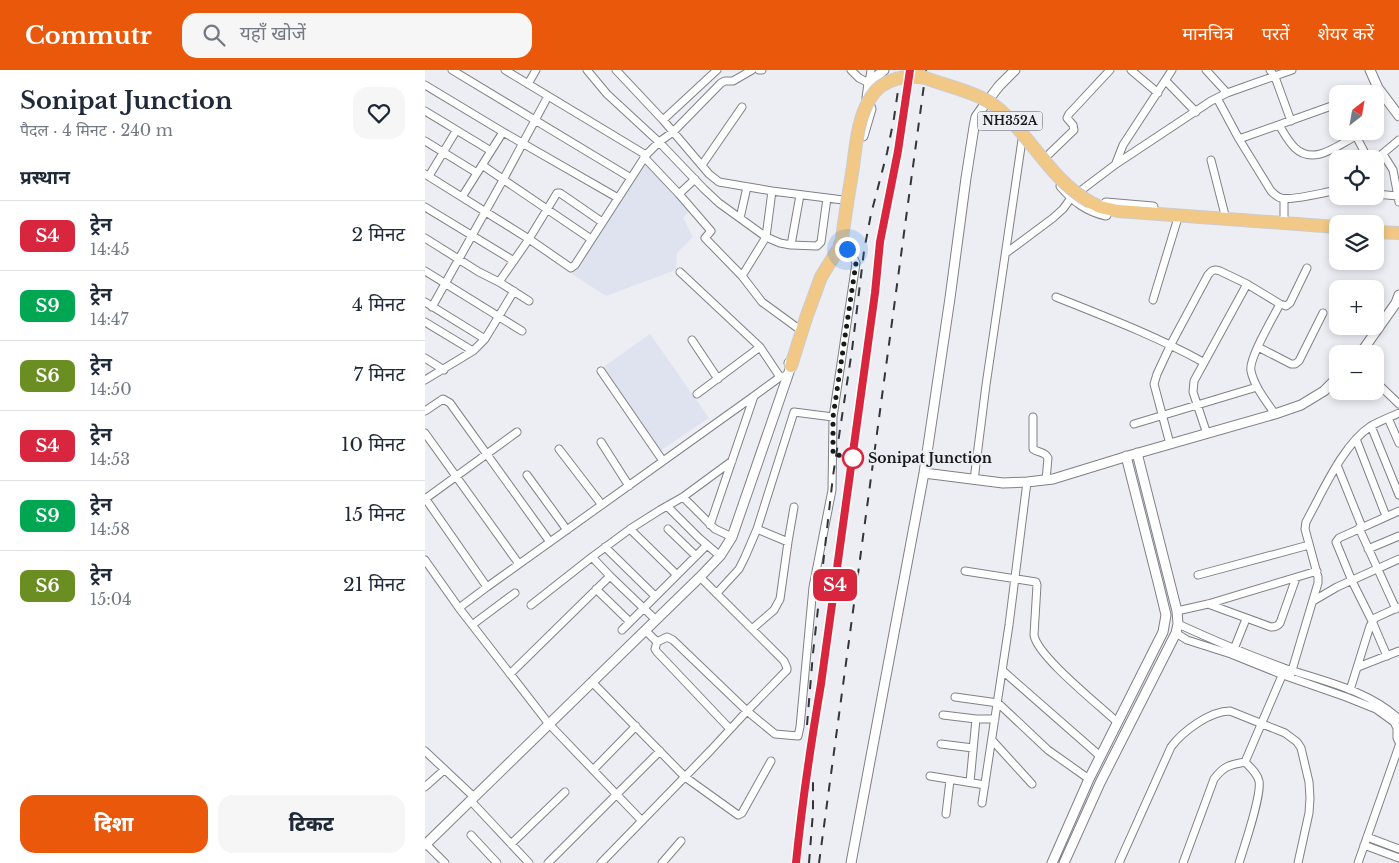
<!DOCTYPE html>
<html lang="hi">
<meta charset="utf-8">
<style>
body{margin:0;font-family:"Libre Baskerville","Noto Sans Devanagari",serif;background:#f6f6f7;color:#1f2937;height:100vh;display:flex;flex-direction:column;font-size:19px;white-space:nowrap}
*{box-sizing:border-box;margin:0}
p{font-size:16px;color:#747a83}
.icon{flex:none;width:28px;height:28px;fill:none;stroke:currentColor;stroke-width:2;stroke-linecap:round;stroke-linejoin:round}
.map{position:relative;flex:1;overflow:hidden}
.panel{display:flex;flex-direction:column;background:#fff;width:425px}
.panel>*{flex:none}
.badge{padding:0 10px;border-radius:8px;font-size:18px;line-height:32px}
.needle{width:32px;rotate:31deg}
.fabs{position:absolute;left:904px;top:15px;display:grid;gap:10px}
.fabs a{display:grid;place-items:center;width:55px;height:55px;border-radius:10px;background:#fff;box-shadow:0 2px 8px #0003;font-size:25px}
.you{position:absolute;width:25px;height:25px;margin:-12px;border:4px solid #fff;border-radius:50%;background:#1a73e8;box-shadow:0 0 0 8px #1a73e833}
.map>.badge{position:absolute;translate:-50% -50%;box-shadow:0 0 0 2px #fff}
h2{padding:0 20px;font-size:19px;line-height:45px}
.round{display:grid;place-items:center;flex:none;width:52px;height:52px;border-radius:15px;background:#f6f6f7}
.head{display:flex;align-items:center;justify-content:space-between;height:85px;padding:0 20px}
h1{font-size:24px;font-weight:800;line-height:38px}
.cta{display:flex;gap:10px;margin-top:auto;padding:10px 20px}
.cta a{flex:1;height:58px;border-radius:15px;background:#ea580c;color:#fff;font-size:20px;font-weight:800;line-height:58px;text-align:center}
.cta a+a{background:#f6f6f7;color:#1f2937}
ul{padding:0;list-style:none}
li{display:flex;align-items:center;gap:15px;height:70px;padding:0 20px;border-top:1px solid #e0e1e3}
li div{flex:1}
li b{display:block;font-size:19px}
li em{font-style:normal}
li .badge{min-width:55px;font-weight:700;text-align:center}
header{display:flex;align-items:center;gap:30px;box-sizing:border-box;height:70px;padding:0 25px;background:#ea580c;color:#fff}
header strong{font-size:24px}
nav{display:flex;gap:28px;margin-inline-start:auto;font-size:18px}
.search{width:350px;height:45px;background:#f6f6f7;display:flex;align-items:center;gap:12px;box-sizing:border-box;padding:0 18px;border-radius:15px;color:#747a83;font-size:19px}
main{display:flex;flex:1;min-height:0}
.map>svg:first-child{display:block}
</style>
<header>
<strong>Commutr</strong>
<div class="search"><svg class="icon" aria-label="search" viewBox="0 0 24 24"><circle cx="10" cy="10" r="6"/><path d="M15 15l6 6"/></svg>यहाँ खोजें</div>
<nav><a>मानचित्र</a><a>परतें</a><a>शेयर करें</a></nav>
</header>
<main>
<section class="panel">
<div class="head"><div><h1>Sonipat Junction</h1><p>पैदल · 4 मिनट · 240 m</p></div><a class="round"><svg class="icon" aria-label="heart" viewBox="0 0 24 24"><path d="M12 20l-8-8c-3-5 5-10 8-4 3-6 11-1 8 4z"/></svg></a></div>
<h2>प्रस्थान</h2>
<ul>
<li><span class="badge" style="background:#d7263d;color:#fff">S4</span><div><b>ट्रेन</b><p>14:45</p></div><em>2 मिनट</em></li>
<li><span class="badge" style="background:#00a651;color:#fff">S9</span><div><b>ट्रेन</b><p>14:47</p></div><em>4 मिनट</em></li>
<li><span class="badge" style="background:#6b8e23;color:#fff">S6</span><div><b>ट्रेन</b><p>14:50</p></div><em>7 मिनट</em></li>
<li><span class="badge" style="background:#d7263d;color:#fff">S4</span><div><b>ट्रेन</b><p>14:53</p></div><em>10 मिनट</em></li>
<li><span class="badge" style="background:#00a651;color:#fff">S9</span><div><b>ट्रेन</b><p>14:58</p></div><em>15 मिनट</em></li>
<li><span class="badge" style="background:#6b8e23;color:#fff">S6</span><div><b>ट्रेन</b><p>15:04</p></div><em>21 मिनट</em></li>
</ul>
<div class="cta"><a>दिशा</a><a>टिकट</a></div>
</section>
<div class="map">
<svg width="974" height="793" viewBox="0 0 974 793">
<rect width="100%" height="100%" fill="#eceef4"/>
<path fill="#dee3ef" d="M218,92L264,141L258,148L268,167L252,183L251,200L181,226L147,204Z
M225,264L284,348L235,381L177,298Z"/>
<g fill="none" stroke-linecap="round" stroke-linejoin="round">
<g stroke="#7f8186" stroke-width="9">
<path id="minor" d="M27,0L206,108
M80,0L221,85
M162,0L182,24L234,72L279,119L294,133L341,167L355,173L366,175L392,176L396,172L402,128
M191,0L238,50L284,104L294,112L347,121L418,130
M334,0H337
M426,0L434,8L444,13
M706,0L733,23
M781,0L802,23
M845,0L850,7L866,51
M741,11L771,42
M444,13L446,0
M103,14L111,0
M0,15L78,62L193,128
M939,24L953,18
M792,28L814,69L846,121C849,124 852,127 856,128C866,131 896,123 908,121L912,117
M0,41L66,81
M238,50L292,0
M854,55C859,63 863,71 870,78C889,96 913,75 931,66
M929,62L943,89
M814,69L912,34
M0,71L52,103
M958,84L968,100L974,132
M622,86L649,60L648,55L642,48L644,44L685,0
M219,87L254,124L286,161L280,168L317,206L337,232L374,259
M786,90L800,145
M950,90L974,70
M691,93L698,75L747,0
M57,95L166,169
M277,95L317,37
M0,104L104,169L146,198L150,195L221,85L234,72L248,62L296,13L300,11H308L327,0
M4,106L31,61
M254,124L270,109
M950,124L973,126
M37,127L78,62
M0,137L89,191
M315,148L322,117
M859,153V129
M0,168L54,202L74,212L104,231
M366,175L375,125
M581,183L628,148L638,139L646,128L691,94L786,31L802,23L867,0
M0,201L97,261
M255,202L335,277L355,307
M317,206L341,167L347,121
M74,212L104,169L132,123H135L177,152
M631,227C681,247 731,266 778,292
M728,230L752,151
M0,232L60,269
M7,237L78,110L123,26
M0,252L48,281
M267,270L293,309
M833,277L866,294H870L874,291L898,243
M0,288L19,300
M176,301L238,391
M0,310L48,281L60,269L89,221
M950,311L974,334
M272,324L335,277
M0,341L18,329L25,333L125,472
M850,344C841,331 829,316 826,301C823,289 849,246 855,234
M608,347V379C613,383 620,381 623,388L621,410
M963,348L974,373
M709,354L832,317
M946,356L974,425
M0,363L94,494
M782,364L768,322L769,311L822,214
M931,369L961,446
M176,372L204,416
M745,374L729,314L732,304L746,274L783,205C787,200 789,199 795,201L822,214L855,234L861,236L865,233L882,198
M134,379L177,435
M912,395L937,457
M102,405L142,460
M549,410L561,315L597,70
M258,427L290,459L307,467
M0,428L62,517
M0,429L92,362
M242,436L274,468L295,486
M285,455L329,326
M934,458L971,539
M205,459L252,505
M243,459L271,486
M332,459L363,472
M180,477L230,526
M943,479L974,466
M167,487L185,506L231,550
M0,490L34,538L124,654L217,751
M540,501L611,512L612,515L609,565C612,586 674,635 692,652
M773,505L884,475
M171,519L205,552
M292,523L314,499L320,487L332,459L369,342L408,347
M888,531L912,517L974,489
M783,534L846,557C850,557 853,556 855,553L871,508
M106,535L167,487L205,459L235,440L258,427L307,391
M34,538L62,517L329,326L355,307L363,305
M752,541L783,534L892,501
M753,554C788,570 823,585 859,598C898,611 943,620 974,649
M47,555L90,523
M327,559L349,540L355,529L363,472L369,437
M197,560L282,475
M220,560L232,572L242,567L248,570L322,641L350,664L373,666L375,657L388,517L407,420L408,347L431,193L426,182L413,173
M751,563L762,570L806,584L858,605L921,627L951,639L969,652L972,658V668L974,672
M232,572L230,579L232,582L305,659
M809,579L821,549
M962,586L947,551L927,511L911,472L914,468L974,441
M933,597L974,581
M578,601L675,686
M85,604L185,506
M865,607L893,513V507L880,459L881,452C897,423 918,374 946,356C955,351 965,347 974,343
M167,612L260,707L313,745L317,743L346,691
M925,620L945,556L950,548L974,537
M530,627L573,633L623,680L664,709
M518,645L551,649H570
M567,670L607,714
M516,674L548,678
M0,681L49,727
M820,692L859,601
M168,700L211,656
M505,706L560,715
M545,712L551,649
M0,717L19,700
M45,730L104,793
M557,733L584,555L602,412
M521,744L525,710
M46,765L72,793
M942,767L974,779
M1,774L20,793
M86,774L140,722
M939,775L974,788
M123,793L235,681
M176,793L286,680L322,641L362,600V598L359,591L275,507
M237,793L256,771
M694,793L746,677C758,661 785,641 805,641L860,663L872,672L876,678L884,712L885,728L884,743L873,793
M758,793L789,709C799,696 804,695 820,692
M814,793C819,777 837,725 834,711C832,703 826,698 820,692
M933,793L974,676"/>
</g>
<g stroke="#7f8186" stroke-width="11">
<path id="tertiary" d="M945,0L953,18L974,46
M438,66L446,39L442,28L444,13L459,0
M636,116C649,131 662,141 681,145
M681,133L728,137
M935,284L971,233L974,225
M499,403L578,413L602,412L628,409L703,386L850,344L876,335L899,321L912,308
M0,775L275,507L295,486L307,467L363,305L366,296L364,293
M426,793L499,403L525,228L541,108L549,57L551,47L558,37L574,16L590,0
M627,793L664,709L738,562L741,545L734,516L701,386
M639,793L675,713L751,563L753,554L752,541L712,383"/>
</g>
<g stroke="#cccccd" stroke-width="14">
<path id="trunk" d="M665,132L675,137L693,141L912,157
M950,162L974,163
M366,296L381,248"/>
</g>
<use href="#minor" stroke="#fff" stroke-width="7"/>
<use href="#tertiary" stroke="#fff" stroke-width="9"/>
<use href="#trunk" stroke="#f2c886" stroke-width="12"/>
<path stroke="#343538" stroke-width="2" stroke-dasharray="9 9" stroke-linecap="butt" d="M382,655L388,583L408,406L427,280L439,181L446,144L462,83L469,48L476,0
M371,793L385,677L396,614L451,223L455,172L473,81L485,0
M384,793L388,742V708
M394,793L501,0"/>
<g stroke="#cccccd" stroke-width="14" stroke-linecap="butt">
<path id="trunk-bridge" d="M493,5C518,16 553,21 574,39C607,68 626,110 665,132
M381,248L396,207L415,176L417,169C420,145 424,121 428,97C431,74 433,47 446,27C457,9 481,4 500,8"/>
</g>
<use href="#trunk-bridge" stroke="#f2c886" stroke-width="12"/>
</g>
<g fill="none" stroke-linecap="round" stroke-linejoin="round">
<g stroke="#fff" stroke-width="11">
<path id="line" d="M371,793C377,733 386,673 396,614L450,223L455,172L473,81L485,0"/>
</g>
<use href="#line" stroke="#d7263d" stroke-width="8"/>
<path stroke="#18191b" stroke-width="5" stroke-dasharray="0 9" d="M422,179L426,182L431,193L408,347V384L428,388"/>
</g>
<circle fill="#fff" stroke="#d7263d" stroke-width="2.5" cx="428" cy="388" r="10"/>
<g text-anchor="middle" stroke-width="4.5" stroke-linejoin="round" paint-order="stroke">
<rect fill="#eceef4" stroke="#58595c" stroke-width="1" x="552.5" y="41.5" width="65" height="19" rx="4"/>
<g font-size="12" font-weight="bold" fill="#18191b">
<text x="585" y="55">NH352A</text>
</g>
<g font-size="14" font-weight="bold" fill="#18191b" stroke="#eceef4" text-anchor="start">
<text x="443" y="393">Sonipat Junction</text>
</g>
</g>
</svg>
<div class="fabs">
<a><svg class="needle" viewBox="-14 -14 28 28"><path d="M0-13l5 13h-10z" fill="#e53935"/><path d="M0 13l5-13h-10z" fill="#747a83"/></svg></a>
<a><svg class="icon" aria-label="locate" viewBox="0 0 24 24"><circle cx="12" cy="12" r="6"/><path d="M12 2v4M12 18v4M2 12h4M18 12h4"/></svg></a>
<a><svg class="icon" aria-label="layers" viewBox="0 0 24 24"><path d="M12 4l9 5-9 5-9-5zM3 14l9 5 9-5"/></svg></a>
<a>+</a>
<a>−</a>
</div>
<div class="you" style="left:422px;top:179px"></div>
<b class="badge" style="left:410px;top:515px;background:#d7263d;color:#fff">S4</b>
</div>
</main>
